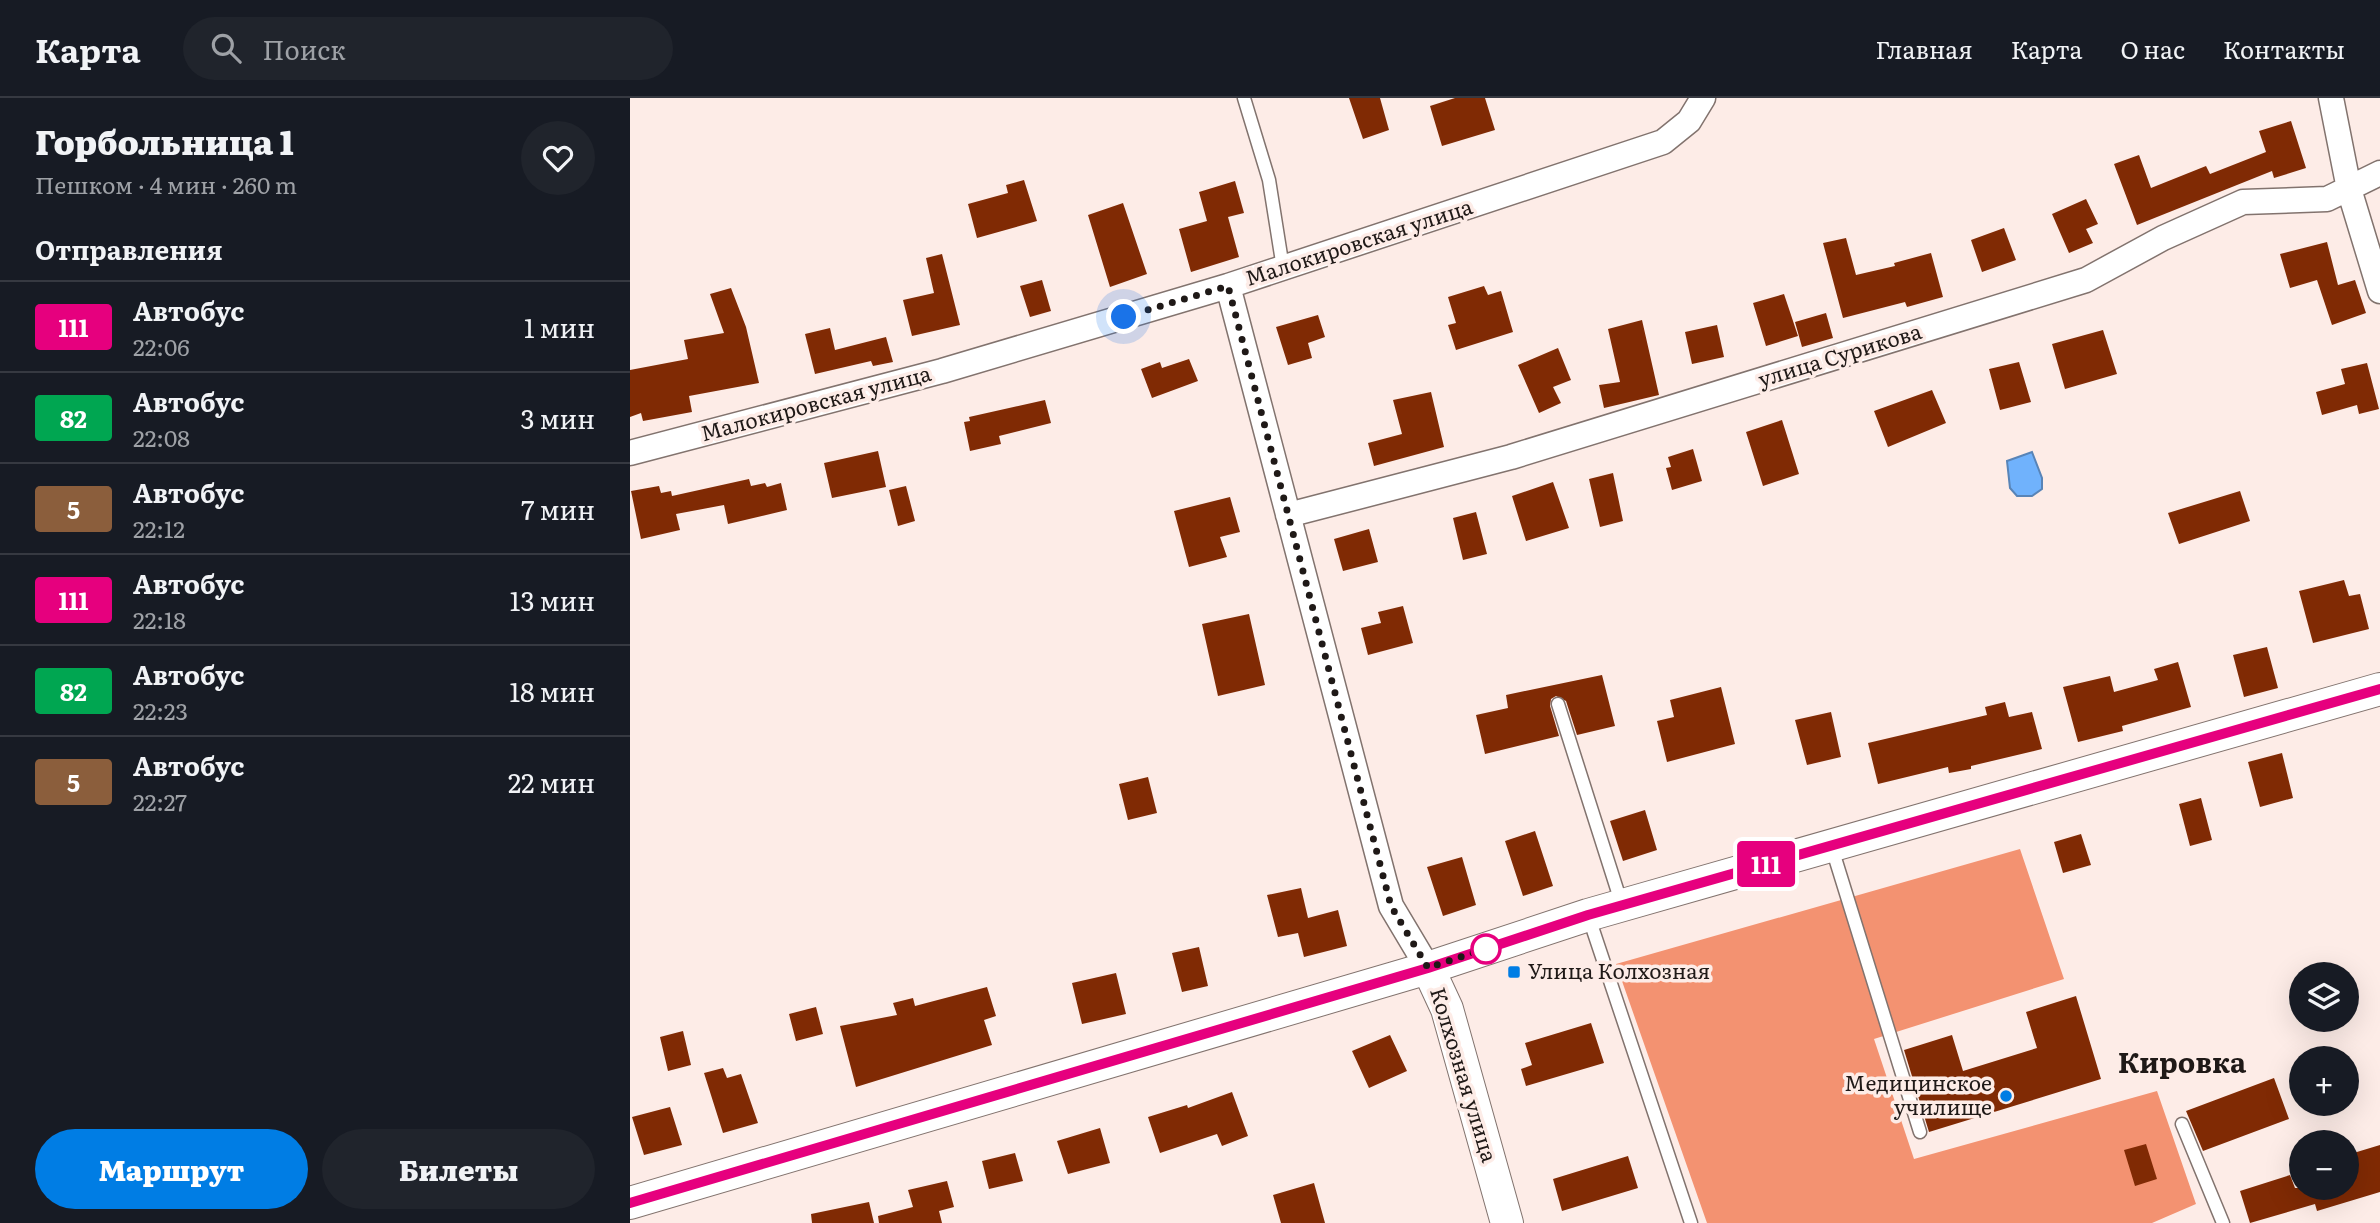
<!DOCTYPE html>
<html lang="ru">
<meta charset="utf-8">
<style>
body{margin:0;font-family:Literata,serif;background:#20242c;color:#f1f3f6;height:100vh;display:flex;flex-direction:column;font-size:26px;white-space:nowrap}
*{box-sizing:border-box;margin:0}
p{font-size:23px;color:#9ea1a6}
.icon{flex:none;width:38px;height:38px;fill:none;stroke:currentColor;stroke-width:2;stroke-linecap:round;stroke-linejoin:round}
.map{position:relative;flex:1;overflow:hidden}
.side{display:flex;flex-direction:column;background:#171b24;width:630px}
.side>*{flex:none}
.badge{padding:0 14px;border-radius:5px;font-size:24px;line-height:46px}
.controls{position:absolute;left:1659px;top:864px;display:grid;gap:14px}
.controls a{display:grid;place-items:center;width:70px;height:70px;border-radius:50%;background:#171b24;box-shadow:0 7px 28px #0002;font-size:35px}
.you{position:absolute;width:35px;height:35px;margin:-18px;border:5px solid #fff;border-radius:50%;background:#1a73e8;box-shadow:0 0 0 10px #1a73e833}
.map>.badge{position:absolute;translate:-50% -50%;box-shadow:0 0 0 4px #fff}
h2{padding:0 35px;font-size:26px;line-height:63px}
.round{display:grid;place-items:center;flex:none;width:74px;height:74px;border-radius:37px;background:#20242c}
.summary{display:flex;align-items:center;justify-content:space-between;height:119px;padding:0 35px}
h1{font-size:33px;font-weight:800;line-height:52px}
.action{display:flex;gap:14px;margin-top:auto;padding:14px 35px}
.action a{flex:1;height:80px;border-radius:42px;background:#007de4;color:#fff;font-size:28px;font-weight:800;line-height:80px;text-align:center}
.action a+a{background:#20242c;color:#f1f3f6}
ul{padding:0;list-style:none}
li{display:flex;align-items:center;gap:21px;height:91px;padding:0 35px;border-top:2px solid #363941}
li div{flex:1}
li b{display:block;font-size:26px}
li em{font-style:normal}
li .badge{min-width:77px;font-weight:700;text-align:center}
header{display:flex;align-items:center;gap:42px;box-sizing:border-box;height:98px;padding:0 35px;background:#171b24;border-bottom:2px solid #363941}
header strong{font-size:33px}
nav{display:flex;gap:38px;margin-inline-start:auto;font-size:24px}
.search{width:490px;height:63px;background:#20242c;display:flex;align-items:center;gap:18px;box-sizing:border-box;padding:0 24px;border-radius:38px;color:#9ea1a6;font-size:26px}
main{display:flex;flex:1;min-height:0}
.map>svg:first-child{display:block}
</style>
<header>
<strong>Карта</strong>
<div class="search"><svg class="icon" aria-label="search" viewBox="0 0 24 24"><circle cx="10" cy="10" r="6"/><path d="M15 15l6 6"/></svg>Поиск</div>
<nav><a>Главная</a><a>Карта</a><a>О нас</a><a>Контакты</a></nav>
</header>
<main>
<section class="side">
<div class="summary"><div><h1>Горбольница 1</h1><p>Пешком · 4 мин · 260 m</p></div><a class="round"><svg class="icon" aria-label="heart" viewBox="0 0 24 24"><path d="M12 20l-8-8c-3-5 5-10 8-4 3-6 11-1 8 4z"/></svg></a></div>
<h2>Отправления</h2>
<ul>
<li><span class="badge" style="background:#e6007e;color:#fff">111</span><div><b>Автобус</b><p>22:06</p></div><em>1 мин</em></li>
<li><span class="badge" style="background:#00a651;color:#fff">82</span><div><b>Автобус</b><p>22:08</p></div><em>3 мин</em></li>
<li><span class="badge" style="background:#8b5e3c;color:#fff">5</span><div><b>Автобус</b><p>22:12</p></div><em>7 мин</em></li>
<li><span class="badge" style="background:#e6007e;color:#fff">111</span><div><b>Автобус</b><p>22:18</p></div><em>13 мин</em></li>
<li><span class="badge" style="background:#00a651;color:#fff">82</span><div><b>Автобус</b><p>22:23</p></div><em>18 мин</em></li>
<li><span class="badge" style="background:#8b5e3c;color:#fff">5</span><div><b>Автобус</b><p>22:27</p></div><em>22 мин</em></li>
</ul>
<div class="action"><a>Маршрут</a><a>Билеты</a></div>
</section>
<div class="map">
<svg width="1750" height="1125" viewBox="0 0 1750 1125">
<rect width="100%" height="100%" fill="#fdece7"/>
<path fill="#f39271" d="M1390,751L1434,881L1244,941L1284,1061L1527,993L1566,1106L1522,1125H1077L986,866Z"/>
<path fill="#70b2fc" stroke="#5884b7" stroke-width="2" d="M1402,354L1412,380V391L1402,398H1387L1380,390L1377,363Z"/>
<path fill="#802a04" d="M719,0H750L759,32L733,41Z
M825,0H855L865,32L812,48L800,8Z
M1661,23L1676,70L1644,80L1642,73L1507,127L1484,66L1509,57L1521,90L1576,68L1580,76L1636,54L1629,33Z
M394,82L407,123L347,140L338,106L378,95L376,87Z
M605,83L614,115L598,119L609,159L561,174L549,131L577,123L569,94Z
M1456,101L1468,126L1456,131L1463,145L1439,155L1422,116Z
M493,105L517,176L480,189L458,117Z
M1374,130L1386,162L1352,174L1341,142Z
M1216,140L1226,177L1265,168L1264,165L1301,155L1313,199L1277,209L1275,204L1213,220L1193,145Z
M1697,144L1708,187L1725,182L1736,215L1702,227L1687,182L1660,190L1650,156Z
M312,156L330,227L282,238L273,202L304,195L296,160Z
M412,182L421,213L400,219L390,188Z
M854,188L858,197L871,193L883,234L826,252L818,227L826,225L818,199Z
M101,190L116,229L129,285L59,298L62,314L13,323L11,315L0,319V272L58,261L54,242L94,235L80,196Z
M1154,196L1168,238L1136,248L1123,205Z
M1196,215L1203,240L1172,249L1165,224Z
M688,217L695,239L678,245L682,260L658,267L646,229Z
M1012,222L1029,297L974,310L969,287L990,284L978,231Z
M1087,227L1094,259L1062,266L1055,234Z
M200,230L205,252L256,239L263,264L243,268L241,263L185,276L175,236Z
M1473,232L1487,276L1435,291L1422,246Z
M928,250L941,282L923,289L931,305L909,315L888,267Z
M559,261L568,283L522,300L511,271L530,264L532,270Z
M1389,264L1401,304L1370,312L1359,271Z
M1737,265L1749,311L1729,316L1727,307L1692,317L1686,294L1715,286L1711,271Z
M1302,292L1316,325L1258,349L1244,313Z
M801,294L814,349L744,368L738,345L772,336L763,302Z
M415,302L421,325L369,338L371,346L340,353L334,324L340,323L339,319Z
M1152,322L1169,376L1133,388L1116,334Z
M1063,351L1072,383L1042,392L1036,370L1041,369L1038,359Z
M248,353L256,389L202,400L194,365Z
M983,375L993,423L970,429L959,381Z
M119,381L121,388L135,385L137,389L151,385L157,412L98,426L94,407L46,416L50,432L11,441L1,393L29,388L31,395L41,393L42,398Z
M923,384L939,430L896,443L882,398Z
M276,388L285,423L268,428L259,392Z
M1610,393L1620,423L1549,446L1538,415Z
M600,399L610,434L590,439L597,459L559,469L544,413Z
M846,414L857,456L833,462L823,420Z
M739,431L748,464L713,473L704,441Z
M1714,482L1719,498L1730,496L1739,531L1683,545L1669,493Z
M773,508L783,545L738,557L731,530L751,525L748,514Z
M619,516L635,587L588,598L572,526Z
M1637,549L1648,590L1614,599L1603,557Z
M1548,564L1561,609L1492,628L1493,633L1448,644L1433,589L1480,578L1484,594L1528,582L1524,571Z
M972,577L985,628L947,637L936,603L926,598L921,601L920,608L929,638L855,656L846,617L878,610L876,597Z
M1091,589L1105,646L1037,664L1027,623L1044,619L1040,602Z
M1375,604L1379,619L1402,614L1412,651L1341,668V671L1319,675L1318,669L1248,686L1238,645L1357,617L1355,609Z
M1201,614L1211,659L1177,667L1165,622Z
M1652,655L1663,700L1630,709L1618,664Z
M518,679L527,715L498,722L489,686Z
M1571,700L1582,742L1560,748L1549,706Z
M1015,712L1027,752L993,763L980,723Z
M905,733L923,788L893,798L875,743Z
M1451,736L1461,767L1433,775L1424,744Z
M832,759L846,807L813,818L797,769Z
M671,790L678,820L708,812L717,848L674,859L668,835L648,839L637,797Z
M569,849L578,888L552,894L542,855Z
M486,875L496,916L452,926L442,885Z
M357,889L366,918L354,922L362,947L226,989L210,928L267,917L263,905L283,900L285,908Z
M1446,898L1471,981L1299,1034L1274,952L1322,937L1333,973L1407,950L1396,914Z
M186,909L193,936L166,943L159,916Z
M961,925L974,965L896,988L891,971L902,967L895,945Z
M53,933L61,967L38,973L30,939Z
M760,937L777,973L739,990L722,953Z
M93,970L97,980L111,976L128,1025L93,1035L74,975Z
M1644,980L1659,1021L1573,1053L1556,1013Z
M602,994L618,1038L592,1048L587,1036L530,1055L518,1019L557,1007L558,1010Z
M40,1009L52,1047L14,1057L2,1019Z
M470,1030L480,1065L438,1076L427,1043Z
M1516,1046L1527,1081L1505,1088L1494,1052Z
M1750,1047V1094L1687,1113L1685,1106L1620,1125L1610,1093L1660,1077L1665,1090H1717V1057Z
M385,1055L393,1083L359,1091L352,1063Z
M998,1058L1008,1090L932,1113L923,1081Z
M317,1083L324,1109L309,1113L312,1125H249L248,1118L283,1109L278,1092Z
M684,1085L695,1125H651L643,1097Z
M239,1104L244,1125H182L181,1116Z"/>
<g fill="none" stroke-linecap="round" stroke-linejoin="round">
<g stroke="#82736e" stroke-width="15">
<path id="service" d="M614,0L639,82L653,170
M928,606L992,807
M1201,747L1290,1034
M958,817L1061,1125
M1552,1026L1593,1125"/>
</g>
<g stroke="#82736e" stroke-width="27">
<path id="minor" d="M1701,0L1719,91L1750,193
M598,188L761,808L798,870
M0,355L312,273L598,188L1033,44L1059,23L1073,0
M658,417L881,359L1456,182L1533,140L1613,104L1697,101L1750,75"/>
</g>
<g stroke="#82736e" stroke-width="34">
<path id="tertiary" d="M798,870L817,911L877,1125
M0,1105L798,870L958,817L1750,591"/>
</g>
<use href="#service" stroke="#fff" stroke-width="12"/>
<use href="#minor" stroke="#fff" stroke-width="24"/>
<use href="#tertiary" stroke="#fff" stroke-width="32"/>
</g>
<g fill="none" stroke-linecap="round" stroke-linejoin="round">
<g stroke="#fff" stroke-width="16">
<path id="line" d="M0,1105L798,870L958,817L1750,591"/>
</g>
<use href="#line" stroke="#e6007e" stroke-width="10"/>
<path stroke="#1f1917" stroke-width="7" stroke-dasharray="0 12.6" d="M494,219L598,188L761,808L798,870L866,847L856,851"/>
</g>
<circle fill="#fff" stroke="#e6007e" stroke-width="3.5" cx="856" cy="851" r="14"/>
<g fill="#007de4" stroke="#fdece7" stroke-width="2.5">
<rect x="877" y="867" width="14" height="14" rx="3.5"/>
<circle cx="1376" cy="998" r="7"/>
</g>
<g text-anchor="middle" stroke-width="7" stroke-linejoin="round" paint-order="stroke">
<g font-size="21" fill="#1f1917" stroke="#fdece7">
<text transform="translate(729 145) rotate(-18)" y="7">Малокировская улица</text>
<text transform="translate(1210 258) rotate(-17)" y="7">улица Сурикова</text>
<text transform="translate(186 306) rotate(-15)" y="7">Малокировская улица</text>
<text transform="translate(833 977) rotate(73)" y="7">Колхозная улица</text>
</g>
<g font-size="21" fill="#1f1917" stroke="#fdece7" text-anchor="start">
<text x="898" y="881">Улица Колхозная</text>
<text x="1362" y="993" text-anchor="end">Медицинское<tspan x="1362" dy="24">училище</tspan></text>
</g>
<g font-size="28" font-weight="bold" fill="#1f1917" stroke="#fdece7">
<text x="1552" y="975">Кировка</text>
</g>
</g>
</svg>
<div class="controls">
<a><svg class="icon" aria-label="layers" viewBox="0 0 24 24"><path d="M12 4l9 5-9 5-9-5zM3 14l9 5 9-5"/></svg></a>
<a>+</a>
<a>−</a>
</div>
<div class="you" style="left:494px;top:219px"></div>
<b class="badge" style="left:1136px;top:766px;background:#e6007e;color:#fff">111</b>
</div>
</main>
